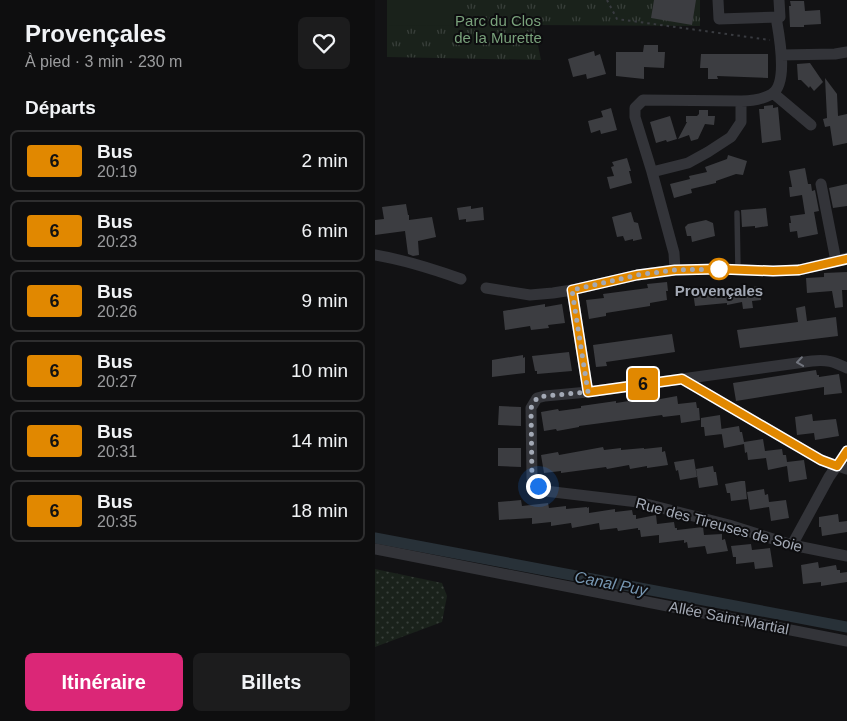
<!DOCTYPE html>
<html lang="fr">
<meta charset="utf-8">
<style>
body{margin:0;font-family:Helvetica,sans-serif;background:#1c1c1d;color:#f1f3f6;height:100vh;display:flex;flex-direction:column;font-size:19px;white-space:nowrap}
*{box-sizing:border-box;margin:0}
p{font-size:16px;color:#9b9c9e}
.icon{flex:none;width:28px;height:28px;fill:none;stroke:currentColor;stroke-width:2;stroke-linecap:round;stroke-linejoin:round}
.map{position:relative;flex:1;overflow:hidden}
.side{display:flex;flex-direction:column;background:#0e0e0f;width:375px}
.side>*{flex:none}
.badge{padding:0 10px;border-radius:4px;font-size:18px;line-height:32px}
.you{position:absolute;width:25px;height:25px;margin:-12px;border:4px solid #fff;border-radius:50%;background:#1a73e8;box-shadow:0 0 0 8px #1a73e833}
.map>.badge{position:absolute;translate:-50% -50%;box-shadow:0 0 0 2px #fff}
h2{padding:0 25px;font-size:19px;line-height:45px}
.round{display:grid;place-items:center;flex:none;width:52px;height:52px;border-radius:8px;background:#1c1c1d}
.head{display:flex;align-items:center;justify-content:space-between;height:85px;padding:0 25px}
h1{font-size:24px;font-weight:700;line-height:38px}
.cta{display:flex;gap:10px;margin-top:auto;padding:10px 25px}
.cta a{flex:1;height:58px;border-radius:8px;background:#db2777;color:#fff;font-size:20px;font-weight:700;line-height:58px;text-align:center}
.cta a+a{background:#1c1c1d;color:#f1f3f6}
ul{padding:0;list-style:none}
li{display:flex;align-items:center;gap:15px;height:62px;margin:0 10px 8px;padding:0 15px;border:2px solid #2e2e2f;border-radius:8px}
li div{flex:1}
li b{display:block;font-size:19px}
li em{font-style:normal}
li .badge{min-width:55px;font-weight:700;text-align:center}
main{display:flex;flex:1;min-height:0}
.map>svg:first-child{display:block}
</style>
<main>
<section class="side">
<div class="head"><div><h1>Provençales</h1><p>À pied · 3 min · 230 m</p></div><a class="round"><svg class="icon" aria-label="heart" viewBox="0 0 24 24"><path d="M12 20l-8-8c-3-5 5-10 8-4 3-6 11-1 8 4z"/></svg></a></div>
<h2>Départs</h2>
<ul>
<li><span class="badge" style="background:#e18800;color:#111">6</span><div><b>Bus</b><p>20:19</p></div><em>2 min</em></li>
<li><span class="badge" style="background:#e18800;color:#111">6</span><div><b>Bus</b><p>20:23</p></div><em>6 min</em></li>
<li><span class="badge" style="background:#e18800;color:#111">6</span><div><b>Bus</b><p>20:26</p></div><em>9 min</em></li>
<li><span class="badge" style="background:#e18800;color:#111">6</span><div><b>Bus</b><p>20:27</p></div><em>10 min</em></li>
<li><span class="badge" style="background:#e18800;color:#111">6</span><div><b>Bus</b><p>20:31</p></div><em>14 min</em></li>
<li><span class="badge" style="background:#e18800;color:#111">6</span><div><b>Bus</b><p>20:35</p></div><em>18 min</em></li>
</ul>
<div class="cta"><a>Itinéraire</a><a>Billets</a></div>
</section>
<div class="map">
<svg width="472" height="721" viewBox="0 0 472 721">
<defs>
<pattern id="grass-dots" width="8" height="8" patternUnits="userSpaceOnUse" patternTransform="scale(1.25)"><rect width="8" height="8" fill="#1a221b"/><path d="M2 2h.1M6 6h.1" fill="none" stroke="#383f3a" stroke-width="1.8" stroke-linecap="round"/></pattern>
<pattern id="park-tufts" width="24" height="20" patternUnits="userSpaceOnUse" patternTransform="scale(1.25)"><rect width="24" height="20" fill="#1a221b"/><path d="M3 7l-1-3M5 7V3M7 7l1-3M15 17l-1-3M17 17v-4M19 17l1-3" fill="none" stroke="#383f3a"/></pattern>
</defs>
<rect width="100%" height="100%" fill="#121214"/>
<path fill="url(#grass-dots)" d="M0,569L67,583L72,596L67,622L0,647Z"/>
<path fill="url(#park-tufts)" d="M12,0H325V26L159,25L166,60L12,57Z"/>
<path fill="#1a221b" d="M14,0H89V25L14,26Z"/>
<g fill="none" stroke-linecap="round" stroke-linejoin="round">
<path stroke="#283138" stroke-width="11" d="M0,538L472,627"/>
</g>
<path fill="#3c3d41" d="M279,0H321L317,25L276,18Z
M415,1H429L430,11L445,10L446,24L429,25V27H415L414,6H416Z
M269,45H283V52H290L289,68L269,67V79L241,76V52H268Z
M219,51L220,56L225,54L231,74L212,79L211,74L198,77L193,59Z
M326,54H393V78L342,76L343,79H333V68H325Z
M435,63L448,82L439,91L435,86L434,88L426,80H423L422,64Z
M450,78L462,94L463,116L472,114V143L458,146L455,126L450,127L448,119L452,118Z
M398,105V108L403,107L406,140L387,143L384,109H389V106Z
M236,108L242,130L226,134L225,130L216,133L213,121L228,117L226,111Z
M324,110H333V116H340L339,125L330,124L323,139L316,141L314,135L303,139L312,122H311V116H322L324,114Z
M295,116L302,139L292,142L291,140L281,143L275,122Z
M353,155L372,161L368,175L361,174L341,181V183L316,189L317,193L299,198L295,184L315,179L314,176L332,172L330,167L352,159Z
M252,158L256,171H254L257,183L235,189L232,177L239,176L236,167L239,166L237,162Z
M430,168L433,184H436L437,191L440,190L444,211L439,212L443,234L423,238L422,231L415,232L414,223H416L415,216L430,214L427,195L415,197L414,187H417L414,171Z
M472,184V206L458,208L454,188Z
M31,204L33,215H34V220L57,217L61,237L43,241L44,255L38,256L33,254L30,231L0,235V220L9,219L7,207Z
M96,206V209L108,207L109,220L91,222V219L84,220L82,208Z
M391,208L393,226L380,228V226L367,227L366,210Z
M256,212L259,222L263,223L267,239L258,241V239L250,241L248,236L242,237L237,217Z
M331,220L338,223L340,236L317,242L316,236H312L310,227L313,224Z
M472,272V290H467L468,307L460,308L457,291L432,293L431,278L449,277V273Z
M292,282L293,291H291L292,300L275,303V306L231,313V316L214,319L211,300L229,298L228,294L273,288L272,284Z
M371,286V288L385,286L386,300L377,301L378,308L368,309L367,302L352,305V303L320,306L318,292Z
M170,304V307L187,304L190,323L173,325L174,328L156,330L155,326L130,330L128,311Z
M430,306L432,321L461,317L463,336L365,348L362,330L423,322L421,308Z
M297,334L300,352L231,362L232,366L221,367L218,345Z
M194,352L197,371L162,374V371H160L157,356Z
M148,355V358L150,357V373L117,377V360Z
M441,370L442,375H444V377L464,374L467,393L449,395V387L361,401L358,383Z
M302,396L303,404L321,402L322,408H324L325,420L306,423L305,415L288,417L287,415L204,426V427L182,431L181,429L169,431L166,412L183,409L184,411L206,408V406L241,401V403L280,397V400Z
M124,406L146,407V426L123,425Z
M437,414L438,421L461,419L464,436L440,440L439,433L422,435L420,417Z
M345,415L347,434L330,436L329,427H326V418Z
M364,426L365,432H367L369,442L388,439L390,451L407,449L408,455H411L412,462L429,460L432,479L414,482L412,466L393,470L391,458L373,460L372,452L370,453L369,444L349,448L346,429Z
M228,447L229,450L246,448V450L269,448V449L287,447V452L290,451L293,465L272,468V466L255,469L254,465L232,469L231,467L186,473V471L169,473L166,455L183,452L184,455Z
M123,448H146V467L123,466Z
M319,459L322,477L305,480L303,470L301,471L299,462Z
M338,466L339,472H341L343,485L324,488L321,469Z
M366,481H370L372,499L356,501L355,493H352L350,484Z
M389,489L390,495L393,494L394,502L411,500L414,518L396,521L394,507L375,510L372,492Z
M146,500L147,506L173,503L174,508L191,506V509L212,507V508L214,507V513L240,509V512L257,510L258,515H261V519L281,515L282,524L299,522L300,528H302V530L328,527L329,535L347,534V540L350,539L353,551L332,554L330,546L313,548L312,542L309,543V540L284,543V535L266,537L265,530H263V528L243,531L242,528L225,530L224,523L197,528L196,523L176,526V522L157,524V518L124,520L123,502Z
M463,514L464,522L472,521V532L447,536L446,527H444V517Z
M376,544L377,550L395,548L398,567L380,569L379,562L361,564V557H358L356,546Z
M443,562L444,568L461,565L462,570H465V573L472,572V582L446,586V582L428,584L426,565Z"/>
<g fill="none" stroke-linecap="round" stroke-linejoin="round">
<path stroke="#393b40" stroke-width="2" stroke-dasharray="2.5 4" stroke-linecap="butt" d="M232,0L242,19L395,40"/>
<path stroke="#333439" stroke-width="5.5" d="M362,213L363,270"/>
<path stroke="#333439" stroke-width="11" d="M343,0L344,19L405,17L404,0
M406,55L460,54L472,52
M398,93L436,125
M277,172L260,117V108L268,100L366,101C376,101 388,99 397,94C414,83 404,35 401,17
M446,184L461,261
M0,255C30,260 58,269 86,279
M300,270L299,253L277,172L313,163L333,152L356,137L366,122V101
M111,288L155,295L178,293L197,290L262,275L300,270L344,269L398,271L424,270L472,258
M197,290L213,392
M472,368C459,362 452,359 437,361L213,392L170,396L162,398L156,408L157,479L163,486L170,491L263,502L354,525L417,545L472,556
M307,379L446,460L472,469
M417,545L454,477L472,451
M0,549L472,641"/>
</g>
<defs><path id="oneway-chevron" d="M-2-3.5L2.5 0L-2 3.5" fill="none" stroke-width="1.6" stroke-linecap="round" stroke-linejoin="round" transform="scale(1.25)"/></defs>
<use stroke="#71747d" href="#oneway-chevron" transform="translate(425 362) rotate(172)"/>
<g fill="none" stroke-linecap="round" stroke-linejoin="round">
<g stroke="#fff" stroke-width="11">
<path id="line" d="M472,259L424,270L398,271L344,269L300,270L262,275L197,290L213,392L307,379L446,460L462,466L472,451"/>
</g>
<use href="#line" stroke="#e18800" stroke-width="8"/>
<path stroke="#a3a9b5" stroke-width="5" stroke-dasharray="0 9" d="M163,486L157,479L156,408L162,398L170,396L213,392L197,290L262,275L300,270L344,269"/>
</g>
<circle fill="#fff" stroke="#e18800" stroke-width="2.5" cx="344" cy="269" r="10"/>
<g text-anchor="middle" stroke-width="4" stroke-linejoin="round" paint-order="stroke">
<g font-size="15" fill="#79a17b" stroke="#0d0d0f">
<text x="123" y="26">Parc du Clos<tspan x="123" dy="17">de la Murette</tspan></text>
</g>
<g font-size="15" font-weight="bold" fill="#a3a9b5" stroke="#0d0d0f">
<text x="344" y="296">Provençales</text>
</g>
<g font-size="15" fill="#a3a9b5" stroke="#0d0d0f">
<text transform="translate(344 525) rotate(15)" y="5">Rue des Tireuses de Soie</text>
<text transform="translate(354 618) rotate(11)" y="5">Allée Saint-Martial</text>
</g>
<g font-size="16" font-style="italic" fill="#7797b2" stroke="#0d0d0f">
<text transform="translate(236 583) rotate(11)" y="6">Canal Puy</text>
</g>
</g>
</svg>
<div class="you" style="left:163px;top:486px"></div>
<b class="badge" style="left:268px;top:384px;background:#e18800;color:#111">6</b>
</div>
</main>
